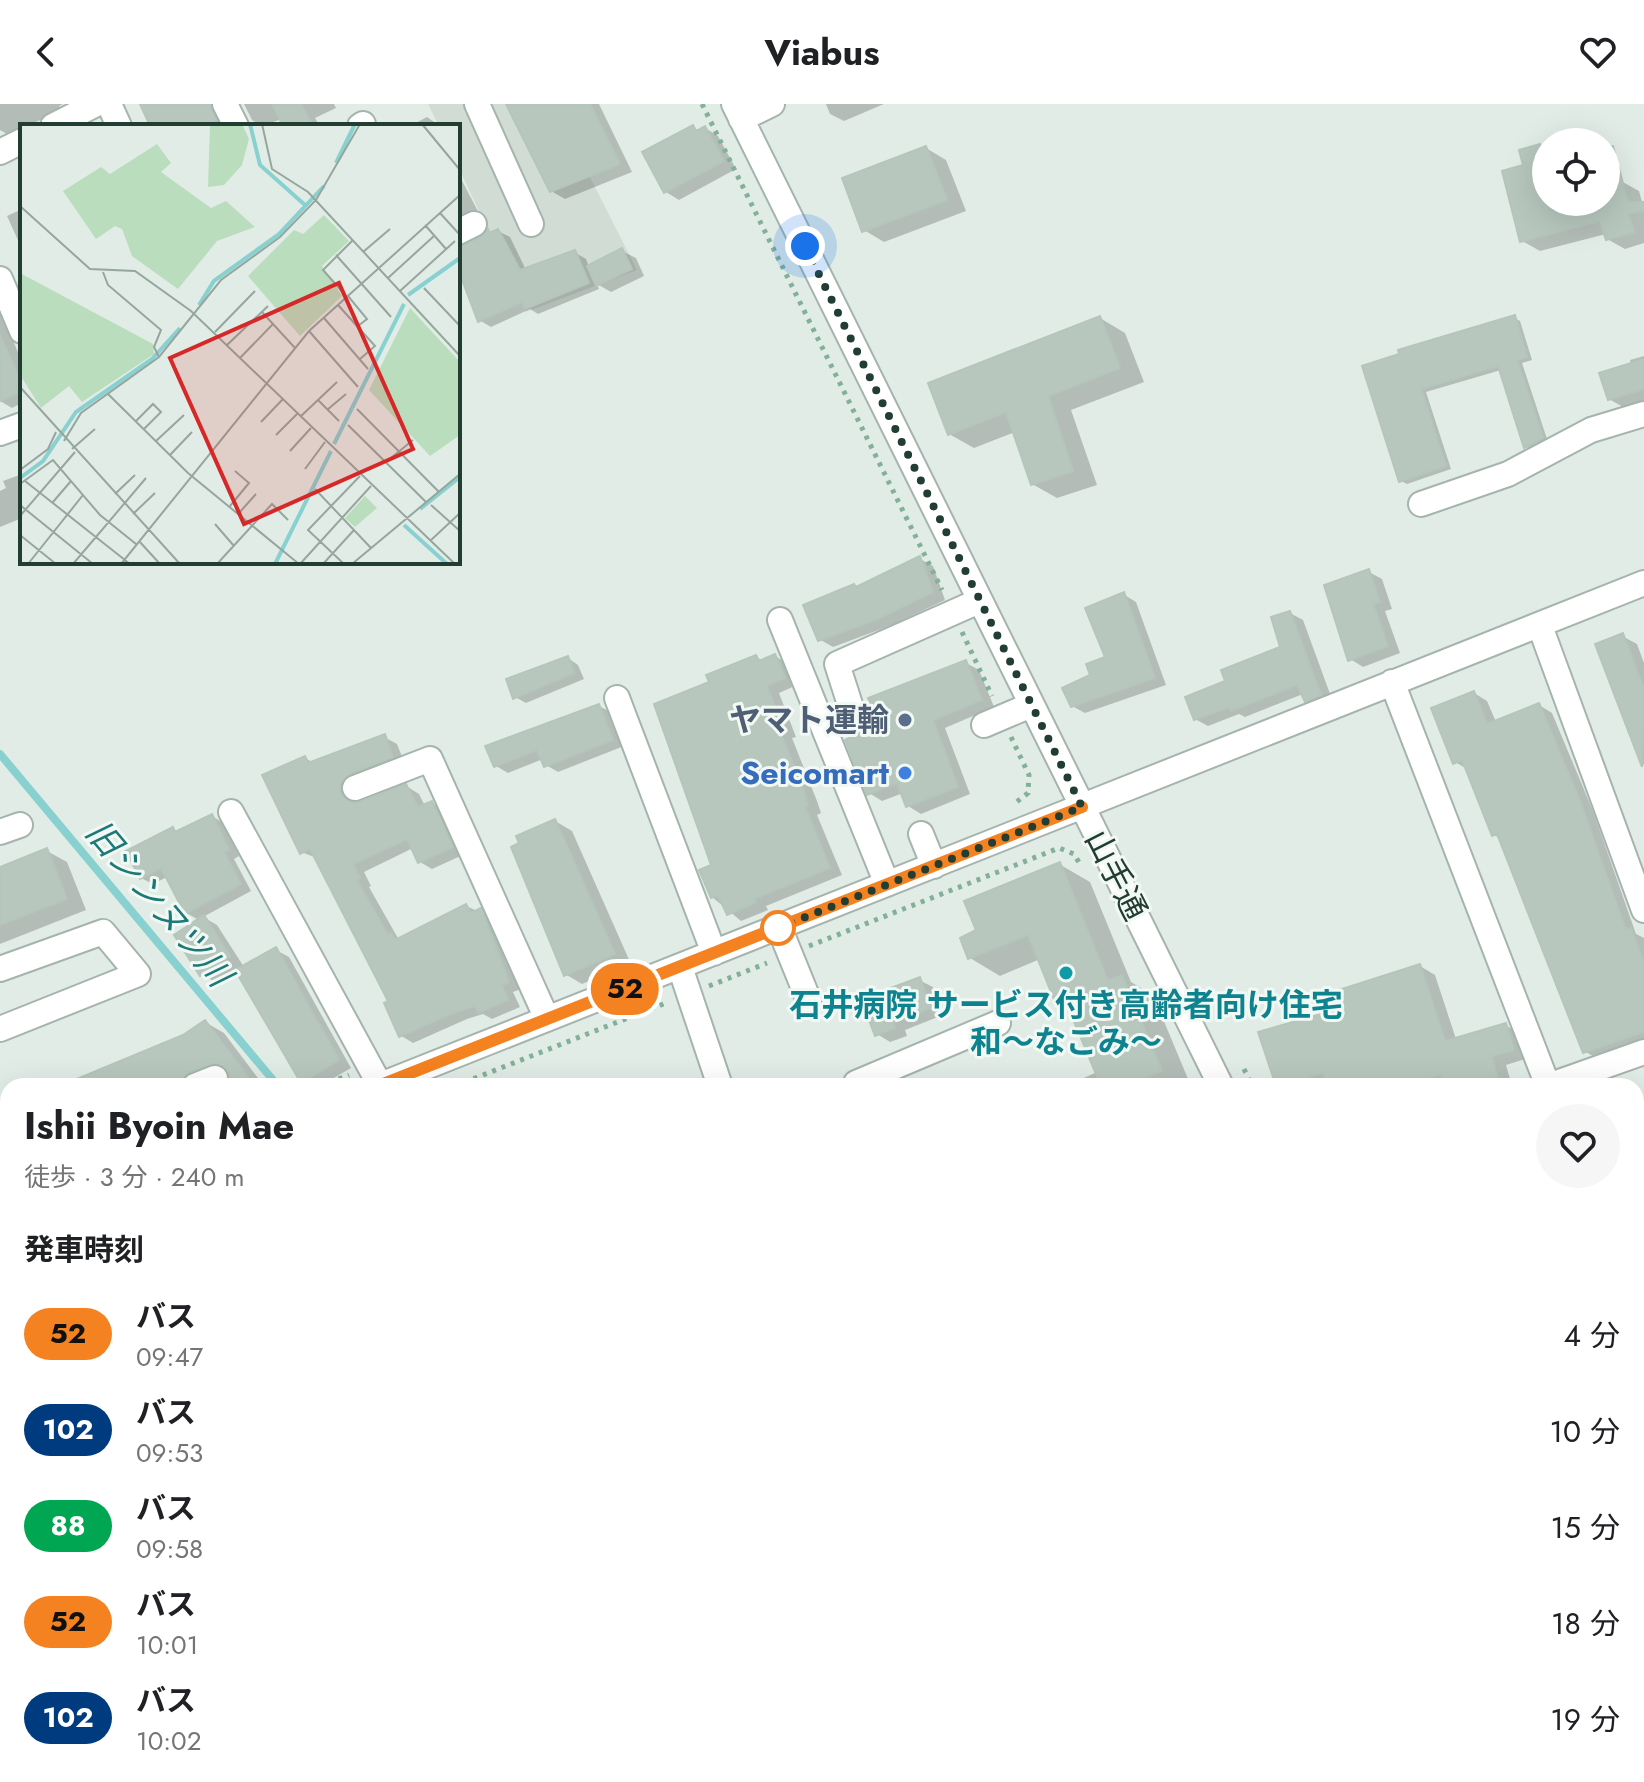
<!DOCTYPE html>
<html lang="ja">
<meta charset="utf-8">
<style>
body{margin:0;font-family:Jost,"Noto Sans JP",sans-serif;background:#f6f6f6;color:#202124;height:100vh;display:flex;flex-direction:column;font-size:30px;white-space:nowrap}
*{box-sizing:border-box;margin:0}
p{font-size:26px;color:#757577}
.icon{flex:none;width:44px;height:44px;fill:none;stroke:currentColor;stroke-width:2;stroke-linecap:round;stroke-linejoin:round}
.map{position:relative;flex:1;overflow:hidden}
.panel{position:absolute;left:0px;top:974px;width:1644px;height:704px;display:flex;flex-direction:column;background:#fff;border-radius:24px 24px 0 0;box-shadow:0 8px 32px #0002}
.panel>*{flex:none}
.badge{padding:0 16px;border-radius:26px;font-size:28px;line-height:52px}
.tools{position:absolute;left:1532px;top:24px;display:grid;gap:16px}
.tools a{display:grid;place-items:center;width:88px;height:88px;border-radius:50%;background:#fff;box-shadow:0 8px 32px #0002;font-size:40px}
.you{position:absolute;width:40px;height:40px;margin:-20px;border:6px solid #fff;border-radius:50%;background:#1a73e8;box-shadow:0 0 0 12px #1a73e833}
.map>.badge{position:absolute;translate:-50% -50%;box-shadow:0 0 0 4px #fff}
h2{padding:0 24px;font-size:30px;line-height:72px}
.round{display:grid;place-items:center;flex:none;width:84px;height:84px;border-radius:42px;background:#f6f6f6}
.head{display:flex;align-items:center;justify-content:space-between;height:136px;padding:0 24px}
h1{font-size:38px;font-weight:700;line-height:60px}
ul{padding:0;list-style:none}
li{display:flex;align-items:center;gap:24px;height:96px;padding:0 24px}
li div{flex:1}
li b{display:block;font-size:30px}
li em{font-style:normal}
li .badge{min-width:88px;font-weight:700;text-align:center}
header{display:flex;justify-content:space-between;align-items:center;height:104px;padding:0 24px;background:#fff;font-size:36px;font-weight:700}
.map>svg:first-child{display:block}
</style>
<header><svg class="icon" aria-label="back" viewBox="0 0 24 24"><path d="M15 5l-7 7 7 7"/></svg>Viabus<svg class="icon" aria-label="heart" viewBox="0 0 24 24"><path d="M12 20l-8-8c-3-5 5-10 8-4 3-6 11-1 8 4z"/></svg></header>
<div class="map">
<svg width="1644" height="1678" viewBox="0 0 1644 1678">
<rect width="100%" height="100%" fill="#e2ece6"/>
<path fill="#d0dcd4" d="M428,0H553L637,166L526,208L458,62V22H439Z"/>
<path fill="#baddbe" d="M1644,1065V1626L1636,1628V1068Z
M237,1670H767L774,1678H214Z"/>
<path fill="#0003" fill-rule="evenodd" d="M0,0H63L59,2L62,7L7,30L0,26Z
M152,0H223L226,22H152Z
M244,0H334L336,4L315,14L320,22H285L282,15L261,22L252,16Z
M522,0H599L632,68L565,95L551,87Z
M826,0H884L844,17L830,10Z
M427,13L440,22H410Z
M693,23L700,27L705,24L718,32L736,65L679,96L666,88Z
M1540,43L1546,46V98H1606V81L1621,77L1639,87L1644,105V139L1625,145L1607,135L1606,130L1540,147L1522,137L1526,63Z
M926,44L946,56L966,107L884,138L864,126Z
M458,69L481,113L458,126Z
M22,105V145L7,112Z
M498,127L510,133L526,166L574,148L586,155L589,163L622,147L636,154L644,172L611,188L597,180L599,185L538,210L530,205L491,223L479,216L458,160V143L464,144L488,128Z
M0,205L22,258V299L12,304L0,297Z
M1100,214L1125,229L1144,278L1071,306L1097,381L1057,394L1032,380L1015,328L974,344L949,330Z
M1514,214L1520,217L1532,256L1522,259L1548,338L1532,346L1526,343L1501,266L1426,288L1451,365L1407,380L1401,377L1364,264Z
M1644,252V296L1623,303L1609,295L1631,261L1630,256Z
M22,370V414L0,423V387L6,384L3,377Z
M920,455L933,462L945,496L892,521L833,543L819,535L857,484Z
M1369,468L1382,475L1392,505L1385,507L1400,549L1363,563L1350,555Z
M1123,490L1136,498L1166,581L1085,609L1072,602L1107,554Z
M1290,509L1303,516L1333,598L1319,604L1303,590L1245,613L1239,610L1208,622L1195,615L1283,544Z
M1622,532L1637,540L1644,559V662L1598,541Z
M775,552L788,560L797,581L779,589L796,633L792,634L817,697L821,709L817,711L842,771L766,802L768,806L741,817L712,793V580L756,553L763,557Z
M568,554L578,561L584,575L526,599L515,593Z
M966,559L979,566L994,603L945,624L970,690L921,710L908,702L903,689L882,697L869,689L881,620Z
M1474,589L1487,597L1496,618L1539,601L1552,609L1593,707L1636,830L1644,834V940L1598,955L1584,947L1501,735L1494,731L1469,666L1455,658Z
M599,602L612,609L624,642L558,668L546,661L543,655L508,669L496,662Z
M384,633L397,640L405,660L352,689L354,699L406,682L419,690L425,702L432,699L445,706L465,750L432,765L420,758L413,744L364,768L371,782L369,783L399,836L466,802L493,814L521,885L513,888L520,903L492,915L483,910L467,915L413,939L400,931L391,898L317,754L301,748L305,654L314,659Z
M212,712L223,719L239,752L234,755L251,787L203,813L217,821L244,863L276,846L289,853L351,964L320,982L302,977L236,864L215,878L202,870L199,816L186,809L167,773L153,780L141,774L173,725L178,729Z
M555,717L572,727L631,860L582,880L565,870Z
M47,747L67,758L86,806L0,840V765Z
M1059,760L1090,778L1131,878L1153,891L1191,982H1066L1097,968L1071,905L1057,897L1040,855L1000,872L970,854L979,828Z
M1420,862L1435,871L1456,935L1505,921L1521,930L1528,954L1506,961L1512,982H1278L1261,929L1345,906Z
M919,876L933,883L943,911L905,926L907,932L890,938L877,930Z
M205,918L224,929L264,982H229L230,971L205,982H63L184,933ZM209,952L227,963V968L207,956Z
M8,1004V1064L0,1063V1007Z
M1644,1016V1054L1636,1056V1018Z
M0,1522L8,1531V1555L0,1558Z
M8,1625V1670H19L0,1677V1628Z
M104,1670H215L218,1678H83Z
M879,1670H937L911,1678H885Z
M1071,1670H1188L1190,1678H1047Z
M1404,1670H1448L1451,1678H1407Z"/>
<g fill="none" stroke-linecap="round" stroke-linejoin="round">
<path stroke="#89d1d0" stroke-width="8" d="M0,650L278,982
M841,1670L848,1678"/>
</g>
<path fill="#b7c7be" stroke="#b4c6bb" stroke-width="2" d="M140,0H210L216,16L206,22H150Z
M272,0H301L313,22H283Z
M506,0H590L620,60L550,88Z
M693,21L696,27L705,22L724,57L664,89L642,48Z
M1540,40L1546,63V98H1606V43L1613,42L1628,98H1644V106L1628,110L1634,128L1606,136L1600,117L1520,138L1502,67L1523,61L1519,46Z
M926,42L947,96L862,128L842,74Z
M488,125L489,129L498,125L520,166L575,146L589,179L525,205L522,198L478,218L458,165V143L481,133Z
M622,144L632,165L596,182L587,162Z
M1515,211L1527,253L1517,256L1543,334L1524,344L1498,262L1421,285L1446,362L1399,378L1362,262L1399,250L1398,246Z
M1100,212L1120,264L1048,292L1073,367L1031,381L1006,308L948,331L928,279Z
M0,231L22,280V287L0,297Z
M1644,255V285L1608,296L1599,269Z
M920,452L933,488L878,515L818,537L803,501L854,480L856,483Z
M1369,465L1380,498L1373,500L1388,542L1348,557L1324,481Z
M1124,488L1155,574L1071,603L1062,584L1090,571L1086,560L1105,553L1085,504Z
M1290,507L1321,591L1305,598L1297,581L1231,607L1229,603L1194,616L1185,593L1225,577L1221,566L1280,543L1271,513Z
M1623,529L1644,585L1642,663L1595,540Z
M775,550L785,574L767,582L784,626L780,627L804,688L808,702L805,703L830,764L754,795L756,798L727,811L718,791L711,794L699,766L711,761L654,600L709,578L706,571L756,551L759,557Z
M568,552L574,569L513,595L506,575Z
M966,556L982,596L933,616L958,683L906,703L897,679L867,691L845,636L878,619L868,594Z
M1474,587L1487,620L1539,599L1580,697L1626,826L1631,824L1644,859V928L1583,949L1497,730L1492,732L1462,656L1453,660L1431,604Z
M599,600L613,636L544,663L537,646L494,663L485,642Z
M385,630L393,653L349,670L340,681L341,690L352,699L360,698L406,680L418,703L432,697L453,743L418,759L407,735L353,760L360,774L357,776L388,831L391,829L395,836L466,800L471,809L481,804L509,878L502,881L508,896L478,909L475,902L453,909L399,933L384,899L388,897L310,745L300,750L262,671L305,652L308,659Z
M212,710L229,746L224,748L241,780L185,810L161,764L140,775L126,747L173,723L175,728Z
M555,715L615,850L564,872L511,743L519,739L516,732Z
M47,744L67,795L0,821V763Z
M1060,758L1108,877L1122,871L1162,967L1127,982H1101L1064,894L1055,898L1028,831L968,855L960,834L976,826L964,797Z
M204,811L230,852L200,872L174,831Z
M276,843L339,956L301,979L235,866Z
M1420,860L1445,937L1506,919L1514,946L1492,952L1498,976L1475,982H1444L1441,971L1407,982H1327L1323,969L1276,982L1258,928L1342,904L1336,887Z
M920,873L931,904L893,919L895,924L875,932L861,895Z
M205,916L255,982H227L229,968L216,959L189,968L180,982H60L183,931Z"/>
<g fill="none" stroke-linecap="round" stroke-linejoin="round">
<g stroke="#a5b4ac" stroke-width="28">
<path id="minor" d="M109,0L119,22
M225,0L236,22
M477,0L531,120
M734,0L1221,982
M741,15L772,0
M53,22L96,0
M360,22L363,20
M0,48L22,37
M458,128L474,120
M0,175L22,227
M0,329L22,321
M1421,400L1508,370L1591,326L1644,310
M780,516L887,780
M1540,522L1644,806
M1392,578L1548,982L1644,948
M617,594L714,849
M854,613L837,560L979,497
M984,621L1031,601
M355,684L430,655L547,915
M231,708L380,981
M0,728L20,721
M921,730L934,762
M779,823L809,897
M680,863L720,982
M0,865L103,828L138,870L0,925
M856,979L998,919
M195,982L215,974
M378,982L1644,479
M0,1062L8,1058
M0,1132L8,1129
M0,1403L8,1400
M0,1471L8,1498
M0,1564L8,1561
M1636,1646L1644,1643
M57,1670L59,1678
M964,1670L966,1678
M1490,1670L1493,1678
M1219,1678L1243,1670
M1542,1678L1566,1670"/>
</g>
<path stroke="#82b099" stroke-width="5" stroke-dasharray="4 6" stroke-linecap="butt" d="M702,0L942,486
M962,528L992,592
M1011,633L1029,671L1028,689L1014,700
M809,842L1059,744L1074,750L1081,762
M709,882L767,859
M1244,965L1252,982
M320,982L349,971
M455,982L666,899
M0,1162L8,1159"/>
<use href="#minor" stroke="#fff" stroke-width="24"/>
</g>
<g fill="none" stroke-linecap="round" stroke-linejoin="round">
<g stroke="#fff" stroke-width="18">
<path id="line" d="M378,982L1082,703"/>
</g>
<use href="#line" stroke="#f58220" stroke-width="12"/>
<path stroke="#223d31" stroke-width="8" stroke-dasharray="0 14.4" d="M778,824L1082,703L805,142"/>
</g>
<circle fill="#5c6f8a" stroke="#f2f8f4" stroke-width="3" cx="905" cy="616" r="8"/>
<circle fill="#3f7fe0" stroke="#f2f8f4" stroke-width="3" cx="905" cy="669" r="8"/>
<circle fill="#fff" stroke="#f58220" stroke-width="4" cx="778" cy="824" r="16"/>
<circle fill="#0f9aa8" stroke="#f2f8f4" stroke-width="3" cx="1066" cy="869" r="8"/>
<g text-anchor="middle" stroke-width="6" stroke-linejoin="round" paint-order="stroke">
<g font-size="32" font-weight="bold" fill="#4e5e75" stroke="#f2f8f4" text-anchor="end">
<text x="889" y="627">ヤマト運輸</text>
</g>
<g font-size="32" font-weight="bold" fill="#366cbe" stroke="#f2f8f4" text-anchor="end">
<text x="889" y="680">Seicomart</text>
</g>
<g font-size="32" fill="#223d31" stroke="#f2f8f4">
<text transform="translate(1116 771) rotate(63)" y="11">山手通</text>
</g>
<g font-size="32" font-weight="bold" fill="#0d838f" stroke="#f2f8f4">
<text x="1066" y="912">石井病院 サービス付き高齢者向け住宅<tspan x="1066" dy="37">和～なごみ～</tspan></text>
</g>
<g font-size="34" font-style="italic" fill="#1b7978" stroke="#f2f8f4">
<text transform="translate(159 799) rotate(50)" y="12">旧シンヌツ川</text>
</g>
</g>
<g transform="translate(20 20)">
<rect width="440" height="440" fill="#e2ece6"/>
<path d="M222,0L229,15L222,41L204,61L188,63L190,1ZM137,20L151,39L141,48L191,84L206,77L235,103L197,117L158,165L112,132L102,105L95,102L76,115L43,67L81,43L90,50ZM304,91L329,117L302,142L322,172L280,212L228,152L274,106L283,110ZM0,149L133,220L134,230L62,278L49,262L21,284L0,251ZM390,184L440,238V311L410,332L349,266ZM345,372L357,384L335,403L325,394Z" fill="#baddbe"/>
<path fill="none" stroke="#89d1d0" stroke-width="4" d="M230,0L240,41L285,81M316,39L335,0M388,171L440,134M179,181L194,157L259,110L304,62M314,320L384,180M0,354L23,337L56,288L132,235L160,204M400,385L440,353M384,401L427,440M255,440L311,327"/>
<path fill="none" stroke="#95a69e" stroke-width="2" d="M242,0L252,45L288,68L440,232M402,0L440,46M0,82L70,145L115,147L171,187L435,440M420,89L440,111M405,101L426,125M343,128L370,105M316,131L371,193M83,148L88,161L141,206L134,223L139,233M368,154L414,112M404,164L440,202M380,167L435,117M328,172L347,195L338,202M327,173L303,146L333,116M318,181L355,222L340,235M304,194L348,245M253,200L275,224M289,207L338,263M195,208L235,167M207,221L248,182M220,234L253,200L242,188M0,263L160,440M87,269L168,349L279,440M298,276L319,297M337,285L419,368M307,286L326,270M280,293L317,258M116,297L133,280L141,288L124,305M241,298L263,275M328,301L406,378M256,311L277,290M44,317L61,289L139,233L201,156L260,113L296,76L340,0M136,317L164,291M52,325L75,305M270,327L291,304M150,331L172,308M366,338L393,316M285,345L305,318M0,346L28,325L36,308M5,357L110,440M0,360L33,336L80,391L116,420M295,365L351,424M95,370L115,351M33,378L51,357M0,381L73,440M411,381L440,407M210,382L229,359L215,347M219,389L236,370M113,390L135,369M0,392L55,328M195,400L214,422M0,411L36,440M119,417L140,440M410,417L440,389M8,440L63,371M53,440L126,354M101,440L289,207L440,71M197,440L252,380L268,396M280,440L351,362M303,440L334,406M324,440L288,406L340,352M332,440L440,350"/>
<path fill="#d62828" fill-opacity="0.15" stroke="#d62828" stroke-width="4" d="M319,159L393,325L224,400L150,234Z"/>
<rect width="440" height="440" fill="none" stroke="#223d31" stroke-width="4"/>
</g>
</svg>
<div class="tools">
<a><svg class="icon" aria-label="locate" viewBox="0 0 24 24"><circle cx="12" cy="12" r="6"/><path d="M12 2v4M12 18v4M2 12h4M18 12h4"/></svg></a>
</div>
<div class="you" style="left:805px;top:142px"></div>
<b class="badge" style="left:625px;top:885px;background:#f58220;color:#111">52</b>
<section class="panel">
<div class="head"><div><h1>Ishii Byoin Mae</h1><p>徒歩 · 3 分 · 240 m</p></div><a class="round"><svg class="icon" aria-label="heart" viewBox="0 0 24 24"><path d="M12 20l-8-8c-3-5 5-10 8-4 3-6 11-1 8 4z"/></svg></a></div>
<h2>発車時刻</h2>
<ul>
<li><span class="badge" style="background:#f58220;color:#111">52</span><div><b>バス</b><p>09:47</p></div><em>4 分</em></li>
<li><span class="badge" style="background:#003b80;color:#fff">102</span><div><b>バス</b><p>09:53</p></div><em>10 分</em></li>
<li><span class="badge" style="background:#00a651;color:#fff">88</span><div><b>バス</b><p>09:58</p></div><em>15 分</em></li>
<li><span class="badge" style="background:#f58220;color:#111">52</span><div><b>バス</b><p>10:01</p></div><em>18 分</em></li>
<li><span class="badge" style="background:#003b80;color:#fff">102</span><div><b>バス</b><p>10:02</p></div><em>19 分</em></li>
</ul>
</section>
</div>
